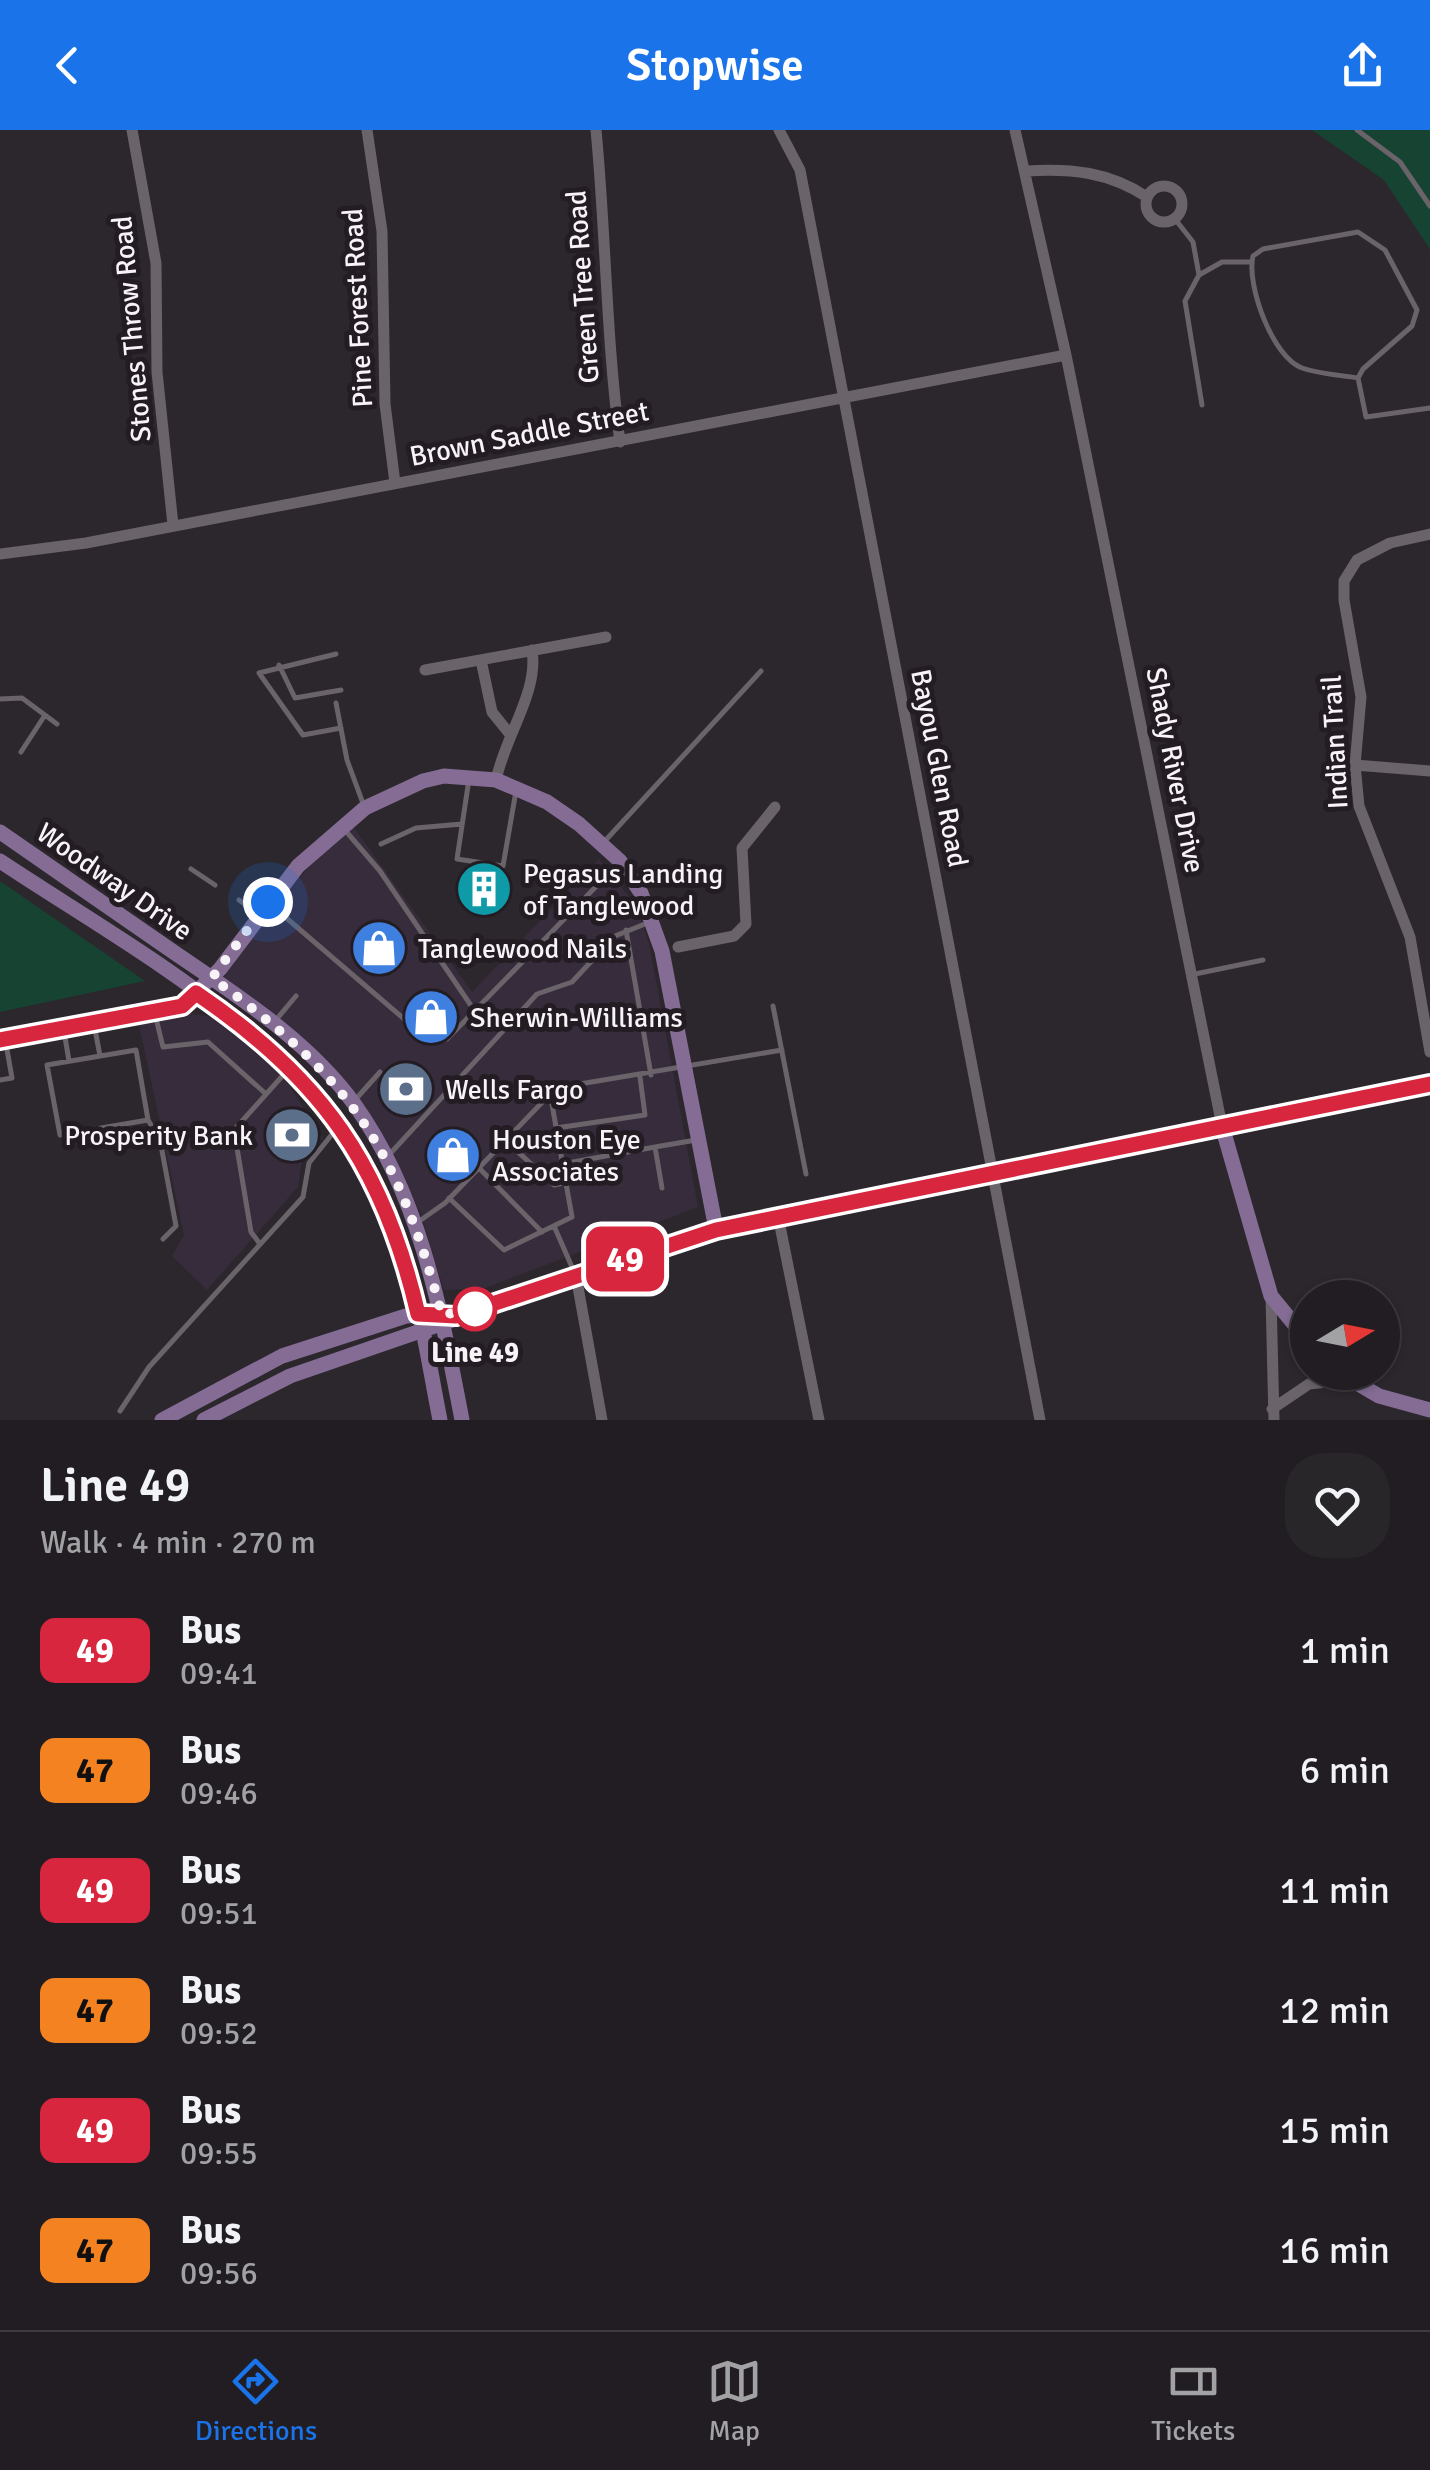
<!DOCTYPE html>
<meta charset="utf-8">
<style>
body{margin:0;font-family:Signika,sans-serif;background:#29262a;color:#f1f3f6;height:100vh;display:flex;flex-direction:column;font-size:38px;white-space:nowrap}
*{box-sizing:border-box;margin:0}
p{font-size:32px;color:#a2a2a5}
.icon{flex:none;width:55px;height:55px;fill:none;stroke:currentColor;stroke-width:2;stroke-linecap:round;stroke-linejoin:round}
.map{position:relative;height:1290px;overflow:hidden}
.drawer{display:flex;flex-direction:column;background:#211d22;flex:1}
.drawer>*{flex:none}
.badge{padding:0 20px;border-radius:15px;font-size:35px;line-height:65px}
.needle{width:65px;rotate:80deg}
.controls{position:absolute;left:1290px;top:1150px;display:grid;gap:20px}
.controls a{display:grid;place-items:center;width:110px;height:110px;border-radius:50%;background:#211d22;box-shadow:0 2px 8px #0004,0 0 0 2px #3e3b40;font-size:50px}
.you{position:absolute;width:50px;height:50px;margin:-25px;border:8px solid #fff;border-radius:50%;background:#1a73e8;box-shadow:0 0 0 15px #1a73e833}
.map>.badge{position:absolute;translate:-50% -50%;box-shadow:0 0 0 5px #fff}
.round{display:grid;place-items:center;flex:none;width:105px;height:105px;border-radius:40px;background:#29262a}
.head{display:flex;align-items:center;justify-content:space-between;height:170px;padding:0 40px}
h1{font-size:48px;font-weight:600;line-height:75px}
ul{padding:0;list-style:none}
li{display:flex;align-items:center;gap:30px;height:120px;padding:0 40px}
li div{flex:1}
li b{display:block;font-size:38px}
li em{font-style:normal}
li .badge{min-width:110px;font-weight:700;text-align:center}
header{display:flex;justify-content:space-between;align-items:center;height:130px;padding:0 40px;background:#1a73e8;color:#fff;font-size:45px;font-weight:600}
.menu{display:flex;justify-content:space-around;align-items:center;height:140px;border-top:2px solid #3e3b40;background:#211d22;font-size:28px;color:#a2a2a5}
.menu a{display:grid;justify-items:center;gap:5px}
.menu .current{color:#1a73e8}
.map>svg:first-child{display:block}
</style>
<header><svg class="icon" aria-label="back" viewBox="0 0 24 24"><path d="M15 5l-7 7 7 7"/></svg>Stopwise<svg class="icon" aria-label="share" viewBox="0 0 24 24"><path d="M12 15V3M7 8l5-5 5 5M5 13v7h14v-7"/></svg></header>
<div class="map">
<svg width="1430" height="1290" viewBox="0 0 1430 1290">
<rect width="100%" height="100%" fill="#2c272d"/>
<path fill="#372c3b" d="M353,696L472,862L599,729L635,774L649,813L698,1077L485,1158L444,1160L420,1081L350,960L221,851L291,757L326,718Z
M192,884L218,887L278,938L323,1008L302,1031L298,1057L207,1160L172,1126L184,1105L139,895Z"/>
<path fill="#174332" d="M1312,0H1430V119L1384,50Z
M0,751L145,851L0,882Z"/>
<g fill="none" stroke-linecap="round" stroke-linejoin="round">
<path stroke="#6a636a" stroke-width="5" d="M1357,0L1400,32L1430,76
M1175,89L1193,112L1199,145L1222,132H1251
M1199,145L1185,171L1202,275
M1358,248C1340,245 1319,244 1302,238C1273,228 1246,155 1253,126L1263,119L1358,102L1385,120L1417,180L1412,196L1363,239L1358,248L1366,287L1430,278
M336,524L259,543L303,605L341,598
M279,535L295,568L341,560
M0,569L22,568L57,594
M336,573L347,630L364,676
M21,622L45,585
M469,649L457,729L503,736L516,661
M344,699L380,741L476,883
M604,712L761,541
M381,714L416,698L462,694
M191,739L215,755
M239,770L257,783
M270,774L417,900L427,907L447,909L620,732
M626,800L651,945
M1195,844L1263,830
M773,876L806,1044
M155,884L163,917L208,912L266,964
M275,891L296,866
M94,894L100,926
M64,901L69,931
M136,920L148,990L60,1005L47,935Z
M0,950L12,948L6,914
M355,970L380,942
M148,990L160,1010L176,1096L163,1109
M556,998L645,985L640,947
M505,1010L554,1055L564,1053
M388,1026L537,864L572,852L615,806L650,792
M562,1034L655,1017
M479,1038L542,1102
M662,1058L655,1017L696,1010
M449,1068L504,1120L572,1087L550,963
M418,1092L445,1073L556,958L782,920
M554,1096L575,1144
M260,1114L251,1102L234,1000L285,943
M120,1281L149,1237L303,1067L309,1033L337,998"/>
<path stroke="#6a636a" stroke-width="11" d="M132,0L156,133L157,242L173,395
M367,0L382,101L385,274L395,353
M596,0C606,104 606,208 620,312
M779,0L800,40L1040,1290
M1015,0L1066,225L1222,996
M1026,41C1071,38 1109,42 1147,67
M1146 74a18 18 0 1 1 36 0a18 18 0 1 1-36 0Z
M1430,404L1390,413L1357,430L1344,451V470L1361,567L1355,635L1359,676L1410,807L1430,922
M0,424L86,413L1066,225
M481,530L492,582L509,603
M425,540L606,507
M1355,635L1430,641
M496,650C505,606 539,562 532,520
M678,817L734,806L746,794L742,718L775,677
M778,1086L819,1290
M576,1146L602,1290
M1271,1166L1274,1290
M1272,1279L1309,1254L1347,1250"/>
<path stroke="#846c94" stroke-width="15" d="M0,702C58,742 117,783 175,823C238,866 310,912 355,975C421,1068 441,1181 462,1290
M0,731C143,826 312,912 387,1076C416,1141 426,1220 440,1290
M0,910L182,876L220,839L298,736L365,678L423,651L444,646L496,650L547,672L579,694L620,731L641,763L662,821L716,1099
M1222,996L1271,1166L1308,1211
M1338,1242L1379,1266L1430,1280
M162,1290L282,1226L406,1186L427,1185
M204,1290L290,1246L716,1099L1430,954"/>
</g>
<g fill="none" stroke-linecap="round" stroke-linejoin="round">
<g stroke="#fff" stroke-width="22">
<path id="line" d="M0,910L182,876L196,863C322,948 384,1037 418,1184L456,1186L716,1100L1430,954"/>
</g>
<use href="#line" stroke="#d7263d" stroke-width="15"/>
<path stroke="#f7f3f7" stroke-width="10" stroke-dasharray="0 18" d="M268,772L212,848C353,950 397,1018 442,1185L475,1179"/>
</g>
<defs>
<g id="building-disc" transform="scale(2.875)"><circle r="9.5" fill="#0f9aa8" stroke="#231d23"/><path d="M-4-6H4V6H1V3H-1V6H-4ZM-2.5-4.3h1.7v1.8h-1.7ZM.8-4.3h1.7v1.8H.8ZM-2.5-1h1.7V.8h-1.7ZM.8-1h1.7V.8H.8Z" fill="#fff"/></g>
<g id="shop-disc" transform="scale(2.875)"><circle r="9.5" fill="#3f7fe0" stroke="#231d23"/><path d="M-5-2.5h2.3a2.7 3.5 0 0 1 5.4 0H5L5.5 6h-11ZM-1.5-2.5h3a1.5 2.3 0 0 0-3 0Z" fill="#fff"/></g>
<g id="bank-disc" transform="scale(2.875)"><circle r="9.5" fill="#5c6f8a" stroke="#231d23"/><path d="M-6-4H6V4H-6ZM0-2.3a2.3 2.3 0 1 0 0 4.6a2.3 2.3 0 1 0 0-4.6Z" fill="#fff"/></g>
</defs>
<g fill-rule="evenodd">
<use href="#building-disc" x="484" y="759"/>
<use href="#shop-disc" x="379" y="818"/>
<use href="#shop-disc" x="431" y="887"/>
<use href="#bank-disc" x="406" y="959"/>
<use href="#bank-disc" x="292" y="1005"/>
<use href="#shop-disc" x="453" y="1025"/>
</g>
<circle fill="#fff" stroke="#d7263d" stroke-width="5" cx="475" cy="1179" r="20"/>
<g text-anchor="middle" stroke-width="10" stroke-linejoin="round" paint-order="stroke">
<g font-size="28" fill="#f7f3f7" stroke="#231d23">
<text transform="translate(582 157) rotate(-94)" y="10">Green Tree Road</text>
<text transform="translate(357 178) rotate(-93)" y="10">Pine Forest Road</text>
<text transform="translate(131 199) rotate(-95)" y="10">Stones Throw Road</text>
<text transform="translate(529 303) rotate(-11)" y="10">Brown Saddle Street</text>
<text transform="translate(1334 612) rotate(-93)" y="10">Indian Trail</text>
<text transform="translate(940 638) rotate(79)" y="10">Bayou Glen Road</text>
<text transform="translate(1176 640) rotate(79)" y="10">Shady River Drive</text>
<text transform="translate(115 751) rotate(35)" y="10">Woodway Drive</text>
</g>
<g font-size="28" fill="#f7f3f7" stroke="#231d23" text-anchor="start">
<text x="523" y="753">Pegasus Landing<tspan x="523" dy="32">of Tanglewood</tspan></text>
<text x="418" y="828">Tanglewood Nails</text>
<text x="470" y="897">Sherwin-Williams</text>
<text x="445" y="969">Wells Fargo</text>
<text x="253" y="1015" text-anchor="end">Prosperity Bank</text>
<text x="492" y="1019">Houston Eye<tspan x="492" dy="32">Associates</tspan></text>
</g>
<g font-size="28" font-weight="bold" fill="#f7f3f7" stroke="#231d23">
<text x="475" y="1232">Line 49</text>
</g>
</g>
</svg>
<div class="controls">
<a><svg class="needle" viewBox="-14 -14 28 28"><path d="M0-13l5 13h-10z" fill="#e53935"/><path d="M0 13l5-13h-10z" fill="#a2a2a5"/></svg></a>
</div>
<div class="you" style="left:268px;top:772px"></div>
<b class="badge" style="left:625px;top:1129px;background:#d7263d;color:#fff">49</b>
</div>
<section class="drawer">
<div class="head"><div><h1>Line 49</h1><p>Walk · 4 min · 270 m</p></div><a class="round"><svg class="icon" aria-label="heart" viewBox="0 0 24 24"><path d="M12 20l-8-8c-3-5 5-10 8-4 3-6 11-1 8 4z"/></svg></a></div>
<ul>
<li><span class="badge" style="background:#d7263d;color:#fff">49</span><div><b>Bus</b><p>09:41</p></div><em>1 min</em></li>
<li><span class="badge" style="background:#f58220;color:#111">47</span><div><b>Bus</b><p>09:46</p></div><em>6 min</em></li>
<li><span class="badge" style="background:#d7263d;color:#fff">49</span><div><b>Bus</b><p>09:51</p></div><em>11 min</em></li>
<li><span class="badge" style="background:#f58220;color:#111">47</span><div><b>Bus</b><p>09:52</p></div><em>12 min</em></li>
<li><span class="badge" style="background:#d7263d;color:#fff">49</span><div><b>Bus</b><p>09:55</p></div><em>15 min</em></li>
<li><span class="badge" style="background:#f58220;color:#111">47</span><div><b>Bus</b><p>09:56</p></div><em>16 min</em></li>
</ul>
</section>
<nav class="menu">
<a class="current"><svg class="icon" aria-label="directions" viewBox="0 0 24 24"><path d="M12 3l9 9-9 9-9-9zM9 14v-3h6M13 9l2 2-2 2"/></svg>Directions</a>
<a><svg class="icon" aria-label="map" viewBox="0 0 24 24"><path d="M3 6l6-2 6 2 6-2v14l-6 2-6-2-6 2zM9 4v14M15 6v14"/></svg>Map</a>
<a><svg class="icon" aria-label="tickets" viewBox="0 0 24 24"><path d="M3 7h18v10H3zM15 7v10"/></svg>Tickets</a>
</nav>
